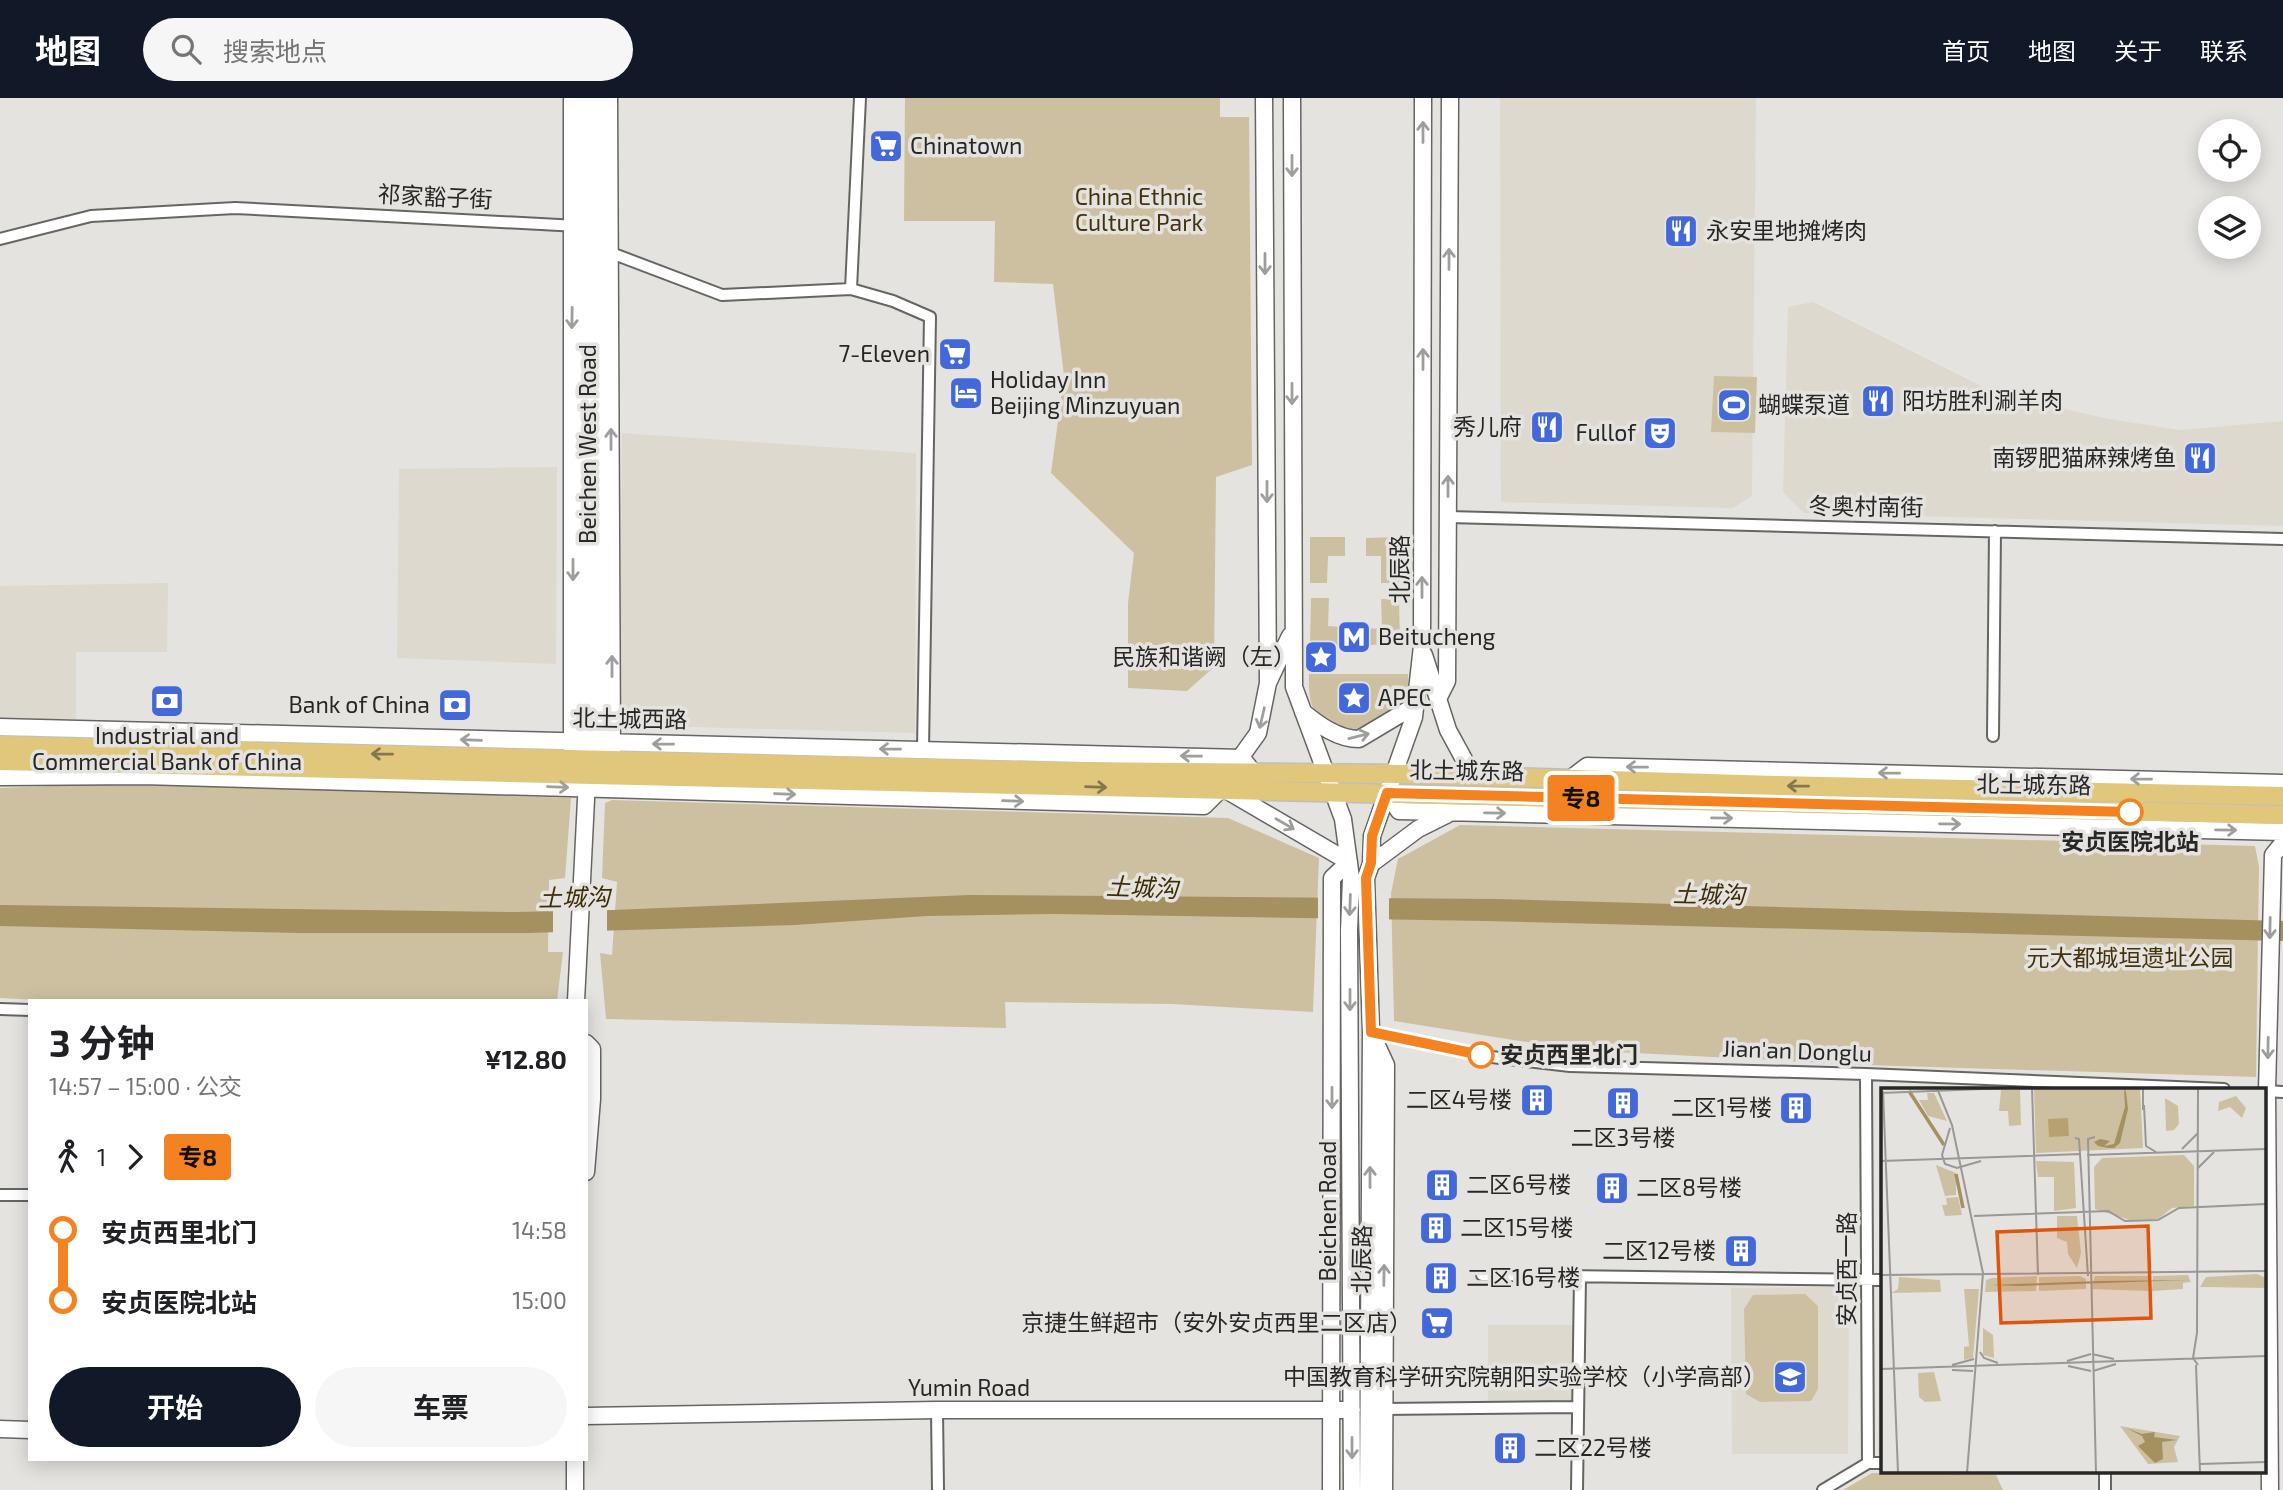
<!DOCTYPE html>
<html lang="zh">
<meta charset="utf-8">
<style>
body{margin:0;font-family:"Exo 2","Noto Sans SC",sans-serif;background:#f6f6f6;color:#202124;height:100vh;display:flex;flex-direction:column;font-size:26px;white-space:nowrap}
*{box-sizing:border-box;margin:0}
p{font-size:23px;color:#757577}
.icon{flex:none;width:38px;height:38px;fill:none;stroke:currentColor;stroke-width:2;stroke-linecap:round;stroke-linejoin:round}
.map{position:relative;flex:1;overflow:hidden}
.side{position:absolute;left:28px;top:901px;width:560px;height:462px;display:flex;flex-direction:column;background:#fff;border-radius:0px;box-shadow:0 4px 18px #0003}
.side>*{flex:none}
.badge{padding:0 14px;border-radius:5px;font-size:24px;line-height:46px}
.controls{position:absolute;left:2198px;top:21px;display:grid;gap:14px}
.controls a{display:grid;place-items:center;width:63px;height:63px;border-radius:50%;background:#fff;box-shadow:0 4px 18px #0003;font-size:35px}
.map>.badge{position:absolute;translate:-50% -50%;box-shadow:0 0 0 4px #fff}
.legs{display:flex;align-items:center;gap:10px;height:77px;padding:0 21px;font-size:23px}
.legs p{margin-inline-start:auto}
.summary{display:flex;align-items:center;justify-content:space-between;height:119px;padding:0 21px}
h1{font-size:38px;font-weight:700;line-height:52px}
.action{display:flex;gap:14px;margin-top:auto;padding:14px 21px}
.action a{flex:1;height:80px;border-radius:42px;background:#111827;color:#fff;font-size:28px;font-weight:700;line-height:80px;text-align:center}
.action a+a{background:#f6f6f6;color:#202124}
ul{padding:0 21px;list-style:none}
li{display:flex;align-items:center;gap:24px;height:70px;font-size:26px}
li i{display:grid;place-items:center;width:10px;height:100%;margin:0 9px;background:currentColor}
li i::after{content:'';width:18px;height:18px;margin:-9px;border:5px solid;border-radius:50%;background:#fff}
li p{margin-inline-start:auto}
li:first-child i{background:linear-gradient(#0000 50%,currentColor 0)}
li:last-child i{background:linear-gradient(currentColor 50%,#0000 0)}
header{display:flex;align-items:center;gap:42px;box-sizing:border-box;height:98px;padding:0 35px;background:#111827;color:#fff}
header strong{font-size:33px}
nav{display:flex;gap:38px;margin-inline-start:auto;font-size:24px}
.search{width:490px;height:63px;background:#f6f6f6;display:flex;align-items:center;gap:18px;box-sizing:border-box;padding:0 24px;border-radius:38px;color:#757577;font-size:26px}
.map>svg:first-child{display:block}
</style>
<header>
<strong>地图</strong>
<div class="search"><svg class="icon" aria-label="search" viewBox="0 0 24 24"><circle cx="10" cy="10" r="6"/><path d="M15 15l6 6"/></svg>搜索地点</div>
<nav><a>首页</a><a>地图</a><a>关于</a><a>联系</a></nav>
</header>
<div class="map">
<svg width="2283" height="1392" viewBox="0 0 2283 1392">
<rect width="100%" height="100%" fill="#e5e3e0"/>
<path fill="#ded9ce" d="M1500,0H1756L1752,398L1733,410L1501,404Z
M1813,204L1995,295L2104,320L2179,332L2283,323V428L1804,415L1783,394L1788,209Z
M622,335L916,355L915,635L620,627Z
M557,369L556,566L397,560L399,371Z
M168,485L167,554H76V621H0V488Z
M1834,1189L1849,1202L1848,1356H1732L1731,1190Z
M1880,1194H1882V1356H1878Z
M1488,1227H1574V1304H1488Z"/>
<path fill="#cdc0a1" d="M905,0H1220V19H1249L1252,367L1216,379L1214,569L1187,593L1128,590V505L1134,455L1051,375L1064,278L1053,186L994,184L995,123H904Z
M1714,278L1757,279L1755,335L1711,334Z
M1310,439H1345V458H1328L1327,485H1310Z
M1398,439L1399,485H1381V458H1366V440Z
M1311,500H1329L1328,528L1342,529L1341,547L1310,546Z
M1381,501H1399L1400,546L1366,547V531L1382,530Z
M1309,576H1408L1409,599L1405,609L1350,638C1316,615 1308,620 1309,576Z
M152,684L571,700L565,780L549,782L548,854H563L557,903H56L0,900V690Z
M612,702L1228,720L1319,760L1313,914L1172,906L1005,904L1006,930L606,921L600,855L612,857L617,784L602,780L605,705Z
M1460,727L2255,748L2259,769L2256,979L1866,967L1577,952L1394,923L1391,795L1398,761Z
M1805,1196L1818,1208V1291L1811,1303L1760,1304L1746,1296L1744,1211L1753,1197Z
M1872,1375L1996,1377L2003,1392H1843Z"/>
<path fill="#a59060" d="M969,797L1496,801L2283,823V843L1486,823L1055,816L927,818L795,827L527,835H300L0,828V807L515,814L613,812Z"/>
<path fill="#e5e3e0" d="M1318,796H1389V825L1318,824Z
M607,809V836L553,837V810Z"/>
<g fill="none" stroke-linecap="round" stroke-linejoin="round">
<g stroke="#676562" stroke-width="14">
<path id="street" d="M860,0L851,191L893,203L930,219L923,651
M0,141L91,118L235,110L578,128
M606,153L722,197L851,191
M1448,419L2283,441
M1993,638L1995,433
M0,911L30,912
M1371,934L1483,958L1570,968L1866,976L2224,991
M1866,976L1868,1365
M2264,993L2283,994
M0,1097H30
M1482,1177L1882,1182
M1381,1311L1578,1309
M937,1312L938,1392
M1577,1392L1580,1178
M1823,1392L1868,1365H1882
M2105,1392V1373"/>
</g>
<g stroke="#676562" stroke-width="19">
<path id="secondary" d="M583,0L587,656
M597,0L599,654
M609,0L612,654
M1264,0L1268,585
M1292,0L1294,589L1343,721L1351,780L1349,833L1352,1392
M572,2V655
M1424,557L1448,632L1473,678
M1438,601L1447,583L1450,0
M1303,614C1319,627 1338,641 1359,641L1416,607
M0,629L1242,660L1253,674
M1235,667L1258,635L1268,585L1290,538
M0,679L143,678L1204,708L1220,692
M1570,681L1587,668L2283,685
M1226,692L1349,764
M1387,695L1399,713L2283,734
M1371,766L1418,731L1448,716
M576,903L587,681
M1373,939L1386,967L1384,1392
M586,945L592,951V1001L586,1074
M586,1318L937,1312H1352
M0,1331L30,1332
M575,1392V1362
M1331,1392L1332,780L1349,764
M1368,1392L1371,934L1366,780L1371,766L1372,738L1414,619L1422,548L1423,0
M2270,1392L2267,993L2273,757L2282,746"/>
</g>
<g stroke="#bebebe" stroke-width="21">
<path id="primary" d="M0,647L1062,673L1403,676L1776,687L2283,698
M0,663L2283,717"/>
</g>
<use href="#street" stroke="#fff" stroke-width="10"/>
<use href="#secondary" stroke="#fff" stroke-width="16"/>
<use href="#primary" stroke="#e1c77c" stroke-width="18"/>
</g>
<defs><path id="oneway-shaft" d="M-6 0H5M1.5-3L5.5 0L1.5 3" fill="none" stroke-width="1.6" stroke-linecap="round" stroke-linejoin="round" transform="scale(1.75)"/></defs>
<g stroke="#9e9e9d">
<use href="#oneway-shaft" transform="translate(1423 34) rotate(-90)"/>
<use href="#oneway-shaft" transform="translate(1292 68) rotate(90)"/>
<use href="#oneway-shaft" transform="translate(1449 161) rotate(-90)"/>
<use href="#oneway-shaft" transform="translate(1265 166) rotate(90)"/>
<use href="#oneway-shaft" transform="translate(572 220) rotate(91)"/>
<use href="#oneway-shaft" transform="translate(1423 261) rotate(-90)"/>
<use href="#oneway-shaft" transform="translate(1292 296) rotate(90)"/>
<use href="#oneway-shaft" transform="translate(611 341) rotate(-90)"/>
<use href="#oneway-shaft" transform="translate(1448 388) rotate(-90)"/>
<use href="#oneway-shaft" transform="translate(1267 394) rotate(90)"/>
<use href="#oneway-shaft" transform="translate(573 472) rotate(90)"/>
<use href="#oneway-shaft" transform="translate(1422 489) rotate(-90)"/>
<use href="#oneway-shaft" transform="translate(612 568) rotate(-90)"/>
<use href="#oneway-shaft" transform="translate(1262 620) rotate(103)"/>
<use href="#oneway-shaft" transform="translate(1359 638) rotate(-14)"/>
<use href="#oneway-shaft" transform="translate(471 642) rotate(-178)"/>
<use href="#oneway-shaft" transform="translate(663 646) rotate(-179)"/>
<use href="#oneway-shaft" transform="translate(890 651) rotate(-179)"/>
<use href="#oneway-shaft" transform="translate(1191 658) rotate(-179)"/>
<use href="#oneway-shaft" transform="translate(1637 669) rotate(-179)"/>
<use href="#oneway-shaft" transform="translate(1889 675) rotate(-179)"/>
<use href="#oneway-shaft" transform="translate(2141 681) rotate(-179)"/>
<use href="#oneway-shaft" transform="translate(558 689) rotate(2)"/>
<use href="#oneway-shaft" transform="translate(785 696) rotate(2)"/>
<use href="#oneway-shaft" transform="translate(1013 703) rotate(2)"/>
<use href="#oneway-shaft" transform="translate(1495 715) rotate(1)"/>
<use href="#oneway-shaft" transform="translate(1722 720) rotate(1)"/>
<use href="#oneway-shaft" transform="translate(1285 726) rotate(30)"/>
<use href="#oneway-shaft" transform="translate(1950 726) rotate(1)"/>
<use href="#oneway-shaft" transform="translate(2226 732) rotate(1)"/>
<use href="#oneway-shaft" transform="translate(1350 807) rotate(92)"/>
<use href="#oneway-shaft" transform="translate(2270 830) rotate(91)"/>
<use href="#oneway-shaft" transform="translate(1350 902) rotate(90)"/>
<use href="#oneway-shaft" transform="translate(2268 950) rotate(91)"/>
<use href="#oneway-shaft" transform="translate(1332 1000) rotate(90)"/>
<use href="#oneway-shaft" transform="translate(1370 1079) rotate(-90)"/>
<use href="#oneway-shaft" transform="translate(1384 1177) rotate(-89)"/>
<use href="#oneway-shaft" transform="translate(1352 1350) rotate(90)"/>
</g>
<g stroke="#847750">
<use href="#oneway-shaft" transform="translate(382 656) rotate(-179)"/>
<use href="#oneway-shaft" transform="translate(1798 688) rotate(-179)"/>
<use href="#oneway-shaft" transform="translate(1096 689) rotate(2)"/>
</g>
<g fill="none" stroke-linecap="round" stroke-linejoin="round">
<g stroke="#fff" stroke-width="16">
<path id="line-1" d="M1481,957L1371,934L1366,780L1371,765L1372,738L1387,695L2130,714"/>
</g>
<use href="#line-1" stroke="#f58220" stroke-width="10"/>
</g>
<defs>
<g id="supermarket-square" transform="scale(1.75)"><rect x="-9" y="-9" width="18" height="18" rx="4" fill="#4368da" stroke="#e5e3e0"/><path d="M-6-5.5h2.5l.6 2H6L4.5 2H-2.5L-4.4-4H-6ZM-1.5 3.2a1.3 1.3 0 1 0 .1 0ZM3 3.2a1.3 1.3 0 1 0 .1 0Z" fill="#fff"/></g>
<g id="restaurant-square" transform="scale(1.75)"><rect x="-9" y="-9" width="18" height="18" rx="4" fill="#4368da" stroke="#e5e3e0"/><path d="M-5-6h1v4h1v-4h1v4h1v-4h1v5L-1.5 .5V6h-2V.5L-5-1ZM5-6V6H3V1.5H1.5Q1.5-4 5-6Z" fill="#fff"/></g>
<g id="hotel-square" transform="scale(1.75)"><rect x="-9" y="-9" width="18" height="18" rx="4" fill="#4368da" stroke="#e5e3e0"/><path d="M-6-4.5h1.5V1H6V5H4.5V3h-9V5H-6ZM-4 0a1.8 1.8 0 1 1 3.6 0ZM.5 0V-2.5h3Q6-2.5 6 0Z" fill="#fff"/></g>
<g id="stadium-square" transform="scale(1.75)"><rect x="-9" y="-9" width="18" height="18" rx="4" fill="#4368da" stroke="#e5e3e0"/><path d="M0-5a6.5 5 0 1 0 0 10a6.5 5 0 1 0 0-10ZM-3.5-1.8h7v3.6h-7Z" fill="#fff"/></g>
<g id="theatre-square" transform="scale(1.75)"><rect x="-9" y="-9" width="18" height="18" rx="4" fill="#4368da" stroke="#e5e3e0"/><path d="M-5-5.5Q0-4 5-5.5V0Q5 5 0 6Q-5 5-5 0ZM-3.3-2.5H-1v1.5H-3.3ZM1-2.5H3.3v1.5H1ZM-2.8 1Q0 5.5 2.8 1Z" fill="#fff"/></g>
<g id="metro-square" transform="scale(1.75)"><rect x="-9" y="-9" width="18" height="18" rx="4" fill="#4368da" stroke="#e5e3e0"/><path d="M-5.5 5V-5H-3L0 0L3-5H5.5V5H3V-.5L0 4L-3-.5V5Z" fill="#fff"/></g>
<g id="sight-square" transform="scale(1.75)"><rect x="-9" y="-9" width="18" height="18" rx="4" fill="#4368da" stroke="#e5e3e0"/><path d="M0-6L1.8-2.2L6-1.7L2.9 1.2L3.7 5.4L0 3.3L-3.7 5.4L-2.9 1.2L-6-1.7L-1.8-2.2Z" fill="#fff"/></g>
<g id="bank-square" transform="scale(1.75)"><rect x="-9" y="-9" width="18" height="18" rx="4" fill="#4368da" stroke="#e5e3e0"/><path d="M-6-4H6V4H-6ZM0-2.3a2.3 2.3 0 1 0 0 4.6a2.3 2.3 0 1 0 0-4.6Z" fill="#fff"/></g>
<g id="building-square" transform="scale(1.75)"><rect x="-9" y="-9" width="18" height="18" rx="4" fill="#4368da" stroke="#e5e3e0"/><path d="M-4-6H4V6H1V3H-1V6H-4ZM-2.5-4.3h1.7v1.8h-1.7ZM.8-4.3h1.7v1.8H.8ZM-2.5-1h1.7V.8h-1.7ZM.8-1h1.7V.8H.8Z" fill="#fff"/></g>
<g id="school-square" transform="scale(1.75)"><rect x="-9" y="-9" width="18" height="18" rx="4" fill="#4368da" stroke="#e5e3e0"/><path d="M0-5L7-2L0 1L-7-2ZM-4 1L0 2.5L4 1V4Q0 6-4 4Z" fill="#fff"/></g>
</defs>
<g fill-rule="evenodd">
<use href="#supermarket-square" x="886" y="48"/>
<use href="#restaurant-square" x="1681" y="133"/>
<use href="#supermarket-square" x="955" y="256"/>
<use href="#hotel-square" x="966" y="295"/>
<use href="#restaurant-square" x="1878" y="303"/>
<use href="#stadium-square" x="1734" y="307"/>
<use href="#restaurant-square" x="1547" y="329"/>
<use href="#theatre-square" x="1660" y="335"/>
<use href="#restaurant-square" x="2200" y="360"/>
<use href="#metro-square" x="1354" y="539"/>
<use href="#sight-square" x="1321" y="559"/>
<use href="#sight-square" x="1354" y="600"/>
<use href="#bank-square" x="167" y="603"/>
<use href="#bank-square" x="455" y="607"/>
<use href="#building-square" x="1537" y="1002"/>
<use href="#building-square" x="1623" y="1005"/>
<use href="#building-square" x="1796" y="1010"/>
<use href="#building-square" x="1442" y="1087"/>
<use href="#building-square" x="1612" y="1090"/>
<use href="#building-square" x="1436" y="1130"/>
<use href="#building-square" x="1741" y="1153"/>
<use href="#building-square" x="1441" y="1180"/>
<use href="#supermarket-square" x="1437" y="1225"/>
<use href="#school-square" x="1790" y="1279"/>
<use href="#building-square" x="1510" y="1350"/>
</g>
<g fill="#fff" stroke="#f58220" stroke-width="3.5">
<circle cx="2130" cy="714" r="12"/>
<circle cx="1481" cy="957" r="12"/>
</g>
<g text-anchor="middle" stroke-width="7" stroke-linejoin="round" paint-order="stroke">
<g font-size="23" fill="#272725" stroke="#e5e3e0" text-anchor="start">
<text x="910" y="56">Chinatown</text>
<text x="1706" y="141">永安里地摊烤肉</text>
<text x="930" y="264" text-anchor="end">7-Eleven</text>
<text x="990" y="290">Holiday Inn<tspan x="990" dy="26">Beijing Minzuyuan</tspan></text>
<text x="1902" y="311">阳坊胜利涮羊肉</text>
<text x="1758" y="315">蝴蝶泵道</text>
<text x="1522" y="337" text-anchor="end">秀儿府</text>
<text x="1636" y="343" text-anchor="end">Fullof</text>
<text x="2176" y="368" text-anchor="end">南锣肥猫麻辣烤鱼</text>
<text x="1378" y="547">Beitucheng</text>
<text x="1296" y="567" text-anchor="end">民族和谐阙（左）</text>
<text x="1378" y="608">APEC</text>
<text x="430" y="615" text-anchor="end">Bank of China</text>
<text x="167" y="646" text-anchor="middle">Industrial and<tspan x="167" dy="26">Commercial Bank of China</tspan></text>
<text x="1512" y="1010" text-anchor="end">二区4号楼</text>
<text x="1772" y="1018" text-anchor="end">二区1号楼</text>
<text x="1623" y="1048" text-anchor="middle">二区3号楼</text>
<text x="1466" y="1095">二区6号楼</text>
<text x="1636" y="1098">二区8号楼</text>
<text x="1460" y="1138">二区15号楼</text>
<text x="1716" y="1161" text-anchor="end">二区12号楼</text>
<text x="1466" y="1188">二区16号楼</text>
<text x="1412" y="1233" text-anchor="end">京捷生鲜超市（安外安贞西里二区店）</text>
<text x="1766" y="1287" text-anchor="end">中国教育科学研究院朝阳实验学校（小学高部）</text>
<text x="1534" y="1358">二区22号楼</text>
</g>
<g font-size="23" fill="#272725" stroke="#e5e3e0">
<text transform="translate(435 99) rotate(3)" y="8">祁家豁子街</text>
<text transform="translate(588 346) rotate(-90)" y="8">Beichen West Road</text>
<text transform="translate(1866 409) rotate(1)" y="8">冬奥村南街</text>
<text transform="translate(1400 471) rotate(-90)" y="8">北辰路</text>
<text transform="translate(630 621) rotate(1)" y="8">北土城西路</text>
<text transform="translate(1467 673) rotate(1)" y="8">北土城东路</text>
<text transform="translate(2034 687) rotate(1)" y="8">北土城东路</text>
<text transform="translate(1797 953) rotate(2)" y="8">Jian'an Donglu</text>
<text transform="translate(1328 1113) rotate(-90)" y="8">Beichen Road</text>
<text transform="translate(1362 1161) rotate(-89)" y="8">北辰路</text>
<text transform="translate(1847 1171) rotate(-90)" y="8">安贞西一路</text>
<text x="969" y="1298">Yumin Road</text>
</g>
<g font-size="23" fill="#43330a" stroke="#e5e3e0">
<text x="1139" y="107">China Ethnic<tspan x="1139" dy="26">Culture Park</tspan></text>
<text x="2130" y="868">元大都城垣遗址公园</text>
</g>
<g font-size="23" font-weight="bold" fill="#272725" stroke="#e5e3e0">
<text x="2130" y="752">安贞医院北站</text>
<text x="1500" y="965" text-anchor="start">安贞西里北门</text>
</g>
<g font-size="24" font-style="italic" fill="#3c2d03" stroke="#e5e3e0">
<text transform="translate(1142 790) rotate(2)" y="8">土城沟</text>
<text transform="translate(1709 797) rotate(1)" y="8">土城沟</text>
<text transform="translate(574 800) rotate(-1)" y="8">土城沟</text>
</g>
</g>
<g transform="translate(1881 990)">
<rect width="385" height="385" fill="#e5e3e0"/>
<path d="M259,0L262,60L155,65L153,1ZM120,2H139L140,37L128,38L127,23H118ZM46,5H53L66,33L47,28L38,12H47ZM355,8L365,20L361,30L349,19L337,23L338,14ZM284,10L297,18L298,36L293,42L285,43ZM303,67L313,78V118L291,120L277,131L249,132L214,121L213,79L221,70ZM155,73L193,74L195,120L173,123V89H157ZM55,77L75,85V107L64,108ZM77,109L81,127L64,128L61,117H66L65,110ZM176,128H196L200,165L196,180L187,166L186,154L176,150ZM376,186L385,190V200L319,199L325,189ZM307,187L310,194L302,195V201L271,203L272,188ZM156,188L155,203L104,204L105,192L111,190ZM199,188L205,191V201L158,203V189ZM214,188H267V203L210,201ZM18,189L59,192L60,204L10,205L17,201ZM83,201H98L92,270L83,272V259L88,258ZM102,240L112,247L113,270L102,267ZM53,284L60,313L44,314L38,309L37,285ZM239,338L299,348L293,359L297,374L267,376Z" fill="#cdc0a1"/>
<path d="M187,30L188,48L168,49L167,31Z" fill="#b7a171"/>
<path d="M243,0L245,4L247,21L239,55L233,60H227L217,58L213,54L219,51L229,53L223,58L233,56L244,19ZM308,192L138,198L109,197L217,193ZM245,340L261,346L274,344L273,349L296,352L281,354L282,371L274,375L257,358L264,354L261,348Z" fill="#a59060"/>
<path fill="none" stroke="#a59060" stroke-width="3.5" d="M28,3L63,57M75,86L82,120"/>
<path fill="none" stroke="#999895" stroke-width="2" d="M56,0L71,37L102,185L86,385M151,0L157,187M262,0V22M2,3L17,385M0,5L127,0M263,17L265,58L275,64M69,40L61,67L64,76L76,80L100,73M214,49L207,51L215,385M194,50L198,51L207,188M301,61L317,45M206,67L385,61M0,73L200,66M317,80L333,64M93,128L227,123L244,133L277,132L298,120L385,116M0,187L385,183M99,264L103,270L117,275M211,266L233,271M186,273L210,266M71,277L93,271M315,277L319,385M317,277L312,270L316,245L317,0M187,278L210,283M0,281L385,268M71,282L92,283M212,283L235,276M319,376L385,374"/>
<path fill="#de560d" fill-opacity="0.15" stroke="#de560d" stroke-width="3.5" d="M267,138L270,230L120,235L116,144Z"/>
<rect width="385" height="385" fill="none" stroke="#272725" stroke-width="3.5"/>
</g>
</svg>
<div class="controls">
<a><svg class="icon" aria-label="locate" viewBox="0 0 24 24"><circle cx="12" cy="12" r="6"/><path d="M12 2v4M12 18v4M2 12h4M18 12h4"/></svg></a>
<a><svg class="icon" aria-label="layers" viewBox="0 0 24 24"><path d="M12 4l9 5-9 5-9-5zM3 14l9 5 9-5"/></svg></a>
</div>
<b class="badge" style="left:1581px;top:700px;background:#f58220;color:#111">专8</b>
<section class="side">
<div class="summary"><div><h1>3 分钟</h1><p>14:57 – 15:00 · 公交</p></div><b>¥12.80</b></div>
<div class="legs"><svg class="icon" aria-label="walk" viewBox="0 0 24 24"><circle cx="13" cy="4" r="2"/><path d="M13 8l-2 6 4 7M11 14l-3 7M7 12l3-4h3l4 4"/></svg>1<svg class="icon" aria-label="forward" viewBox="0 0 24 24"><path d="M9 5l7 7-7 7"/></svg><b class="badge" style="background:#f58220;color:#111">专8</b></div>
<ul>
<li><i style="color:#f58220"></i><b>安贞西里北门</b><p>14:58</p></li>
<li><i style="color:#f58220"></i><b>安贞医院北站</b><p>15:00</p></li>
</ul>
<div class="action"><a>开始</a><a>车票</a></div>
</section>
</div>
